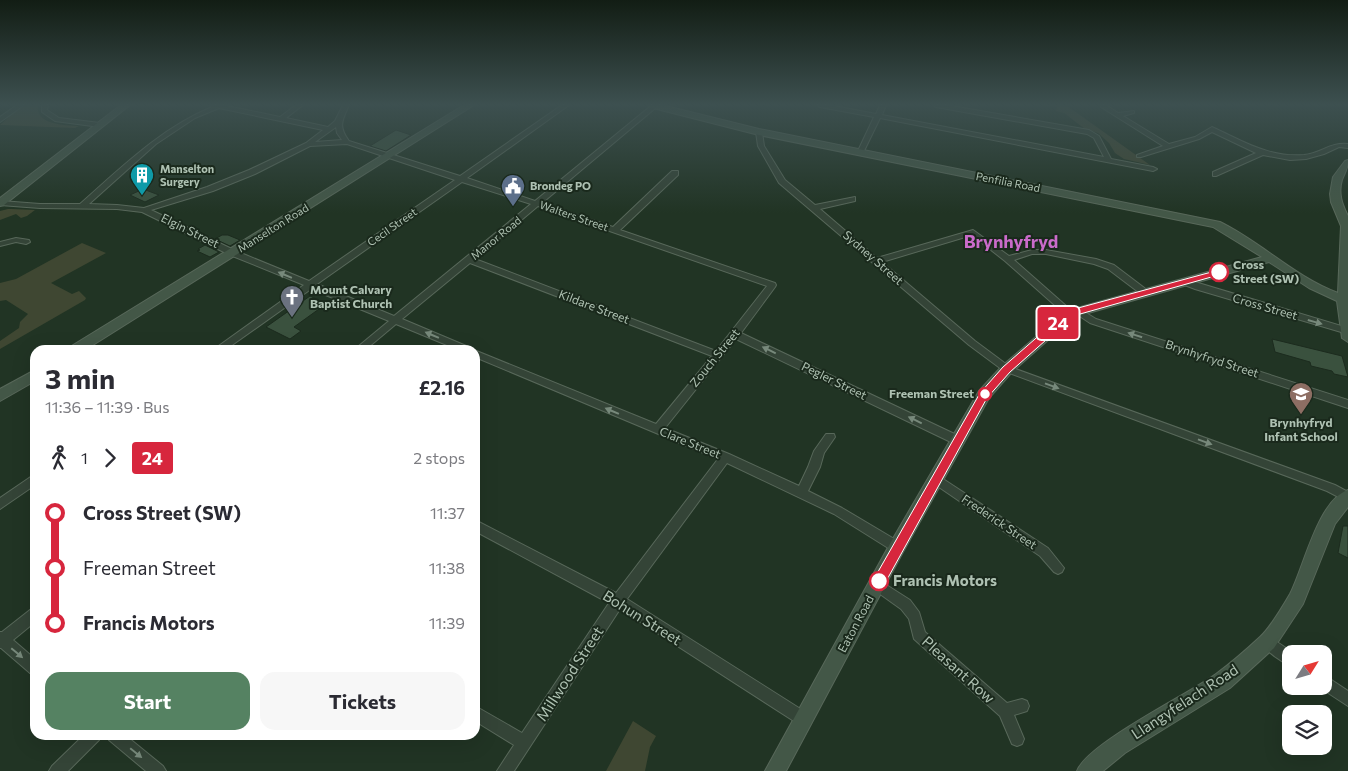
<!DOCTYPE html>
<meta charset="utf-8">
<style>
body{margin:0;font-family:Commissioner,sans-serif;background:#f7f7f7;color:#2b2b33;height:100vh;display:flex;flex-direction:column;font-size:19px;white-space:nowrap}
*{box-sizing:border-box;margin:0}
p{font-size:16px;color:#7c7c81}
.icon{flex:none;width:28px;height:28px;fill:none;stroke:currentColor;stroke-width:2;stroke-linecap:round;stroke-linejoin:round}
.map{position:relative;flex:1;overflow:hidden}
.drawer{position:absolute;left:30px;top:345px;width:450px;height:395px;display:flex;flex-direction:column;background:#fff;border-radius:15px;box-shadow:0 5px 20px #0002}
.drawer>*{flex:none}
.badge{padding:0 10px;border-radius:4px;font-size:18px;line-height:32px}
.needle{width:32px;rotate:53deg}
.controls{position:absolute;left:1282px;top:645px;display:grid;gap:10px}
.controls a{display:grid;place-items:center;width:50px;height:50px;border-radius:10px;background:#fff;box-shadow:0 5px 20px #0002;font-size:25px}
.map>.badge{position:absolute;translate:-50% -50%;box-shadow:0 0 0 2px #fff}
.legs{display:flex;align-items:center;gap:8px;height:55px;padding:0 15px;font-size:16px}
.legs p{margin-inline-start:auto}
.head{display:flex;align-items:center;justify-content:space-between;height:85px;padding:0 15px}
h1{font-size:28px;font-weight:700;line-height:38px}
.primary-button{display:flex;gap:10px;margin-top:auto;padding:10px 15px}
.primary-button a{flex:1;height:58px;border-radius:15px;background:#558262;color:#fff;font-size:20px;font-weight:700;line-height:58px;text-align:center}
.primary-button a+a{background:#f7f7f7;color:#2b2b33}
ul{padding:0 15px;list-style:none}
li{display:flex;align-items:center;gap:18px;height:55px;font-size:19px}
li i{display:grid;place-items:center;width:8px;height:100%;margin:0 6px;background:currentColor}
li i::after{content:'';width:12px;height:12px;margin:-6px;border:4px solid;border-radius:50%;background:#fff}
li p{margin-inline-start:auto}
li:first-child i{background:linear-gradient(#0000 50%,currentColor 0)}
li:last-child i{background:linear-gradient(currentColor 50%,#0000 0)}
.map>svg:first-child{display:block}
</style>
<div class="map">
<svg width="1348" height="771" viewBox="0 0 1348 771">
<rect width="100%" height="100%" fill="#213424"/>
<path fill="#3f4732" d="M26,105H38C35,125 65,125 79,126L75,128L0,125L13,113Z
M1045,105H1066L1150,165L1124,159L1115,153L1109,143L1098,133L1085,129L1064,113L1056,111L1057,107Z
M8,209H12L35,210L27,216L21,218L16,214L0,220V211Z
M82,243L106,253L51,283L72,294L79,291L86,298L85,300L0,349V341L19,328L20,322L28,314L6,300L0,301V283L16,279Z
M633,721L656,736L650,747L645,771H606Z"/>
<path fill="#3a513e" stroke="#1c2b1e" d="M396,130L411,135L386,151L370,146Z
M143,189L159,195L145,202L130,195Z
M222,235H228L240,240L230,246L215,239Z
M205,245L219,252L210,257L197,251L200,250L198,249Z
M310,296L326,304L294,327L301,331L290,339L266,327Z
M1272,339L1342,356L1348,377L1334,374L1332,371L1311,366L1310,362L1275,352Z
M1343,526H1348V558L1338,553Z"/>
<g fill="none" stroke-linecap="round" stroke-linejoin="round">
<g stroke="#58685a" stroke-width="2">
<path id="street" d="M17,105H24L0,122V117Z
M42,105H48L47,110L59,118L100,123L103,125L100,127L55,121L42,112Z
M210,105H222L280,117L296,105H303L286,118L328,127L335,121L343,105H349C342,121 338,126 349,141L460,176L562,105H569L467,178L535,201L652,105H659L542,203L613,227L672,171H678V175L620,230L775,283L776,285L775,287L741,333L963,438L964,441L963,444H955L736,339L665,428L729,454L799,486L808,467L814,451L826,434H834L835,437L824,453L820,467L808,491L842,508L901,543L903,547L901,551L897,552L893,551L834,514L727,463L627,599L810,715L812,720L810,725L805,727L800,725L620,609L514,771H497L514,745L475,721V706L522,733L609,603L475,531V520L616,593L718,459L475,357L474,350L656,424L712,356L470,263L402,319L471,348L473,350H459L396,324L365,350H354L389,321L311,289L225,350H213L304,285L230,255L142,212L117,209L40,208L0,205L1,201L40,204H80C121,168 161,128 212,107ZM219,108L323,130L306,143L249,170L207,187L144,208L117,205L89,204L156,144L195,118ZM336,127L337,133L342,140L315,142ZM347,144L455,180L309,281L236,251L151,210L213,191L255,174L310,146ZM462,182L531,204L394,316L317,284ZM538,206L767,286L716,351L475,259Z
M817,105H829L876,114L880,105H886L882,115L1104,157L1094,138L1087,134L936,107L933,105H946L1089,130L1099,136L1111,159L1153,167L1157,169L1153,171L880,118L863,153L860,155L857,153L874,117L820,107Z
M1101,105H1106L1118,113L1134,111V113L1123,116L1169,144L1195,137L1212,127C1219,130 1226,134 1233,137C1255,148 1278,157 1304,155C1322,153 1330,142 1348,144V148L1339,147L1324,154L1306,159L1290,160L1263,155L1216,176H1213V172L1256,153L1212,132L1199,139L1141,157H1137V155L1163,146L1101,107Z
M759,130L762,132L764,146L785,180L815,205L855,197V201L820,209L877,258L973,230L1009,256L1032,250H1046L1096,259L1114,265L1147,290L1148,292L1147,294H1141L1108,269L1094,264L1046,254H1032L1014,260L1073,312L1075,314L1070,317L1067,316L1005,261L972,235L882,262L975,341L1010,367L1335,485L1348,492V502L1327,491L1004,371L969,345L779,183L758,146L756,132Z
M16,238L29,240L30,242L26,244L16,242L0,246V242Z
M1185,279L1348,328V334L1195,289L1182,284L1181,282L1182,280Z
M1078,308L1096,319L1348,400V408L1090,323L1075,313L1073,311Z
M35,474V485L0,509V498Z
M937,475L1048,548L1064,568L1062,572L1058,574L1054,572L1040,556L933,483L931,480L933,477Z
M877,579L910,600L919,612L925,632L1007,703L1022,699L1027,701L1029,706L1027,711L1014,715L1024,739L1022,744L1017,746L1012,744L1000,716L914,639L909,619L901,609L873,589L871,585L873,581Z
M35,608V622L13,640L35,659V675L30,673L1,648H0V632H2L30,610Z
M1268,636L1295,654H1291V666C1282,662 1265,651 1261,642L1263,637Z
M1324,675L1348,691V706L1319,687L1324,686Z
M84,735H101L99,740L68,771H49L52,766Z
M107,735H125L163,766L166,771H146L109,740Z"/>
</g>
<g stroke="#58685a" stroke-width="2">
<path id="secondary" d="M121,105H130L4,205L0,206V198Z
M464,105H474L85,350H68L70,347Z
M648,105H662L759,129L1220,222C1261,242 1295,277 1338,293L1341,226L1331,202L1330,194L1333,177L1345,161L1348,160C1348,169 1345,172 1342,180C1338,193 1342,204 1348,216V342L1342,338L1337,301L1309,288L1269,262L1074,317L1012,372L989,398L903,552L786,771H765L891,542L979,391L1002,366L1066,311L1262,257L1213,227L759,135L649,107Z
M35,370V381L0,401V389Z
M1348,490V507L1335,524L1303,604L1274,648L1230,688L1125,753L1103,771H1077C1088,743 1187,695 1216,674C1231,663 1246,650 1260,637C1270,628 1283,606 1290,594C1304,567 1318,500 1348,490Z"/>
</g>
<use href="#street" fill="#344437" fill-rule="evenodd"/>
<use href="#secondary" fill="#435747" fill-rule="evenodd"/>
</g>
<defs><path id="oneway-solid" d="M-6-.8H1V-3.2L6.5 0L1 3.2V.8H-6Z" transform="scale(1.25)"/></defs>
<g fill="#77897b">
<use href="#oneway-solid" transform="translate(285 275) rotate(-157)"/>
<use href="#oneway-solid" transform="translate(1315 322) rotate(16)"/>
<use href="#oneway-solid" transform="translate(432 335) rotate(-157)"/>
<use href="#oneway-solid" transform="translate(1135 335) rotate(-162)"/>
<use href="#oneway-solid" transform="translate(769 350) rotate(-154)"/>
<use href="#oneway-solid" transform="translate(1052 386) rotate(20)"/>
<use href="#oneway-solid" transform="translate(612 411) rotate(-157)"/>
<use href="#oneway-solid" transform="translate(915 420) rotate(-154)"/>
<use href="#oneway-solid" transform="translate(1205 442) rotate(20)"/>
<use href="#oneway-solid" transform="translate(17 653) rotate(40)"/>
<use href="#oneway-solid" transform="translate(136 753) rotate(39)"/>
</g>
<linearGradient id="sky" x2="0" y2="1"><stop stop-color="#121d14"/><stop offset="0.49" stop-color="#3d5050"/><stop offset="1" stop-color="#3d5050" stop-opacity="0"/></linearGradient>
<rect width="1348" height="213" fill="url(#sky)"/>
<path fill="#d7263d" stroke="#fff" d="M1219,270L1223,272L1222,274L1073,316L1010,372L987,398L884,585L879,586L875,585L873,581L875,577L980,393L1003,367L1067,311Z"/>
<defs>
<g id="building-pin" transform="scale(1.25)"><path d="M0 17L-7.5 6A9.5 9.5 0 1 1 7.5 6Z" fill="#0f9aa8" stroke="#1a291c"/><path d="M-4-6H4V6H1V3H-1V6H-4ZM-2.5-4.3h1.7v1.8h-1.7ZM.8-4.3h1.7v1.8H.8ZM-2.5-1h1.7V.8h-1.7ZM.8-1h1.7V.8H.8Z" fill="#fff"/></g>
<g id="civic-pin" transform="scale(1.25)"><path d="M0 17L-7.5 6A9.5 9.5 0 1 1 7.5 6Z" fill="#5c6f8a" stroke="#1a291c"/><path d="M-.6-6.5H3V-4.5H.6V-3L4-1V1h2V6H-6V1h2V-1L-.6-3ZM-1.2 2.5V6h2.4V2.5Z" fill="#fff"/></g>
<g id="church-pin" transform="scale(1.25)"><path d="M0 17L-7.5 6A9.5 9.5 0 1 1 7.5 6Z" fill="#6b7280" stroke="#1a291c"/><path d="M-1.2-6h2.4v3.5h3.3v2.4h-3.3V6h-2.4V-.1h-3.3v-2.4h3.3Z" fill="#fff"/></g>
<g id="school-pin" transform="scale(1.25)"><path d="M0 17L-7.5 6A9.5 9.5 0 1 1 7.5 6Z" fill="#8d6e63" stroke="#1a291c"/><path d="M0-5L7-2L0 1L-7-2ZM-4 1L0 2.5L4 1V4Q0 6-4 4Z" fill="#fff"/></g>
</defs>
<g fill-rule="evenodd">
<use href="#building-pin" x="142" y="175"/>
<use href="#civic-pin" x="513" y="186"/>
<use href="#church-pin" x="292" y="297"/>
<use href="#school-pin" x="1301" y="394"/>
</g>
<g fill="#fff" stroke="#d7263d" stroke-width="2.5">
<circle cx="1219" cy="272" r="9"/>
<circle cx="985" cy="394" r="6"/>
<circle cx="879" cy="581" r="9"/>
</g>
<g text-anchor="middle" stroke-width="4" stroke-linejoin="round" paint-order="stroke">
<g font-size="11" font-weight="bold" fill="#aec1b2" stroke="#1a291c" text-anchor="start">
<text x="160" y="173">Manselton<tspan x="160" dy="13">Surgery</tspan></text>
<text x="530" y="190">Brondeg PO</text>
</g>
<g font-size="11" fill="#aec1b2" stroke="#1a291c">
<text transform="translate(1008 182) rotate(11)" y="4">Penfilia Road</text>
<text transform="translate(574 216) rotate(19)" y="4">Walters Street</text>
<text transform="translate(392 227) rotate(-35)" y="4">Cecil Street</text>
<text transform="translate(273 228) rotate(-32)" y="4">Manselton Road</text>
<text transform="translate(496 238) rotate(-39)" y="4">Manor Road</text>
</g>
<g font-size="12" fill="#aec1b2" stroke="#1a291c">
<text transform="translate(190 231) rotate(26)" y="4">Elgin Street</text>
<text transform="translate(873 258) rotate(41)" y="4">Sydney Street</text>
<text transform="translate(594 307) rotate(21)" y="4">Kildare Street</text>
<text transform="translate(1265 307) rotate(16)" y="4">Cross Street</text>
<text transform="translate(715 358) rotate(-51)" y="4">Zouch Street</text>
<text transform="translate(1212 359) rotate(18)" y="4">Brynhyfryd Street</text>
<text transform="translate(834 381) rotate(26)" y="4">Pegler Street</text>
<text transform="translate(690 443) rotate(22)" y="4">Clare Street</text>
<text transform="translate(999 522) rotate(34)" y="4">Frederick Street</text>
<text transform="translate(856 624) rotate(-62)" y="4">Eaton Road</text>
</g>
<g font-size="12" font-weight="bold" fill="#aec1b2" stroke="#1a291c" text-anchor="start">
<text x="1233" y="269">Cross<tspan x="1233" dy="14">Street (SW)</tspan></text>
<text x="974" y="398" text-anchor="end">Freeman Street</text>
</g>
<g font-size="12" font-weight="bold" fill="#aec1b2" stroke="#1a291c" text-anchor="start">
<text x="310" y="294">Mount Calvary<tspan x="310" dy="14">Baptist Church</tspan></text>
<text x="1301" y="427" text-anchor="middle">Brynhyfryd<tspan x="1301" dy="14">Infant School</tspan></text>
</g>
<g font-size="15" font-weight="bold" fill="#aec1b2" stroke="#1a291c" text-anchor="start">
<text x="893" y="586">Francis Motors</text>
</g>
<g font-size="15" fill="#aec1b2" stroke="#1a291c">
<text transform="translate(642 618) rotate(32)" y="5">Bohun Street</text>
<text transform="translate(958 670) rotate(42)" y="5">Pleasant Row</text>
<text transform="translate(570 674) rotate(-57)" y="5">Millwood Street</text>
<text transform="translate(1185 702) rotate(-33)" y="5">Llangyfelach Road</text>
</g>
<g font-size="18" font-weight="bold" fill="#ca6bca" stroke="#1a291c">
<text x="1011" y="248">Brynhyfryd</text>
</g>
</g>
</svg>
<div class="controls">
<a><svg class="needle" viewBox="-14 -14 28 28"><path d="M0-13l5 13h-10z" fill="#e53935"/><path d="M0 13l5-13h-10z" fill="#7c7c81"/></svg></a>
<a><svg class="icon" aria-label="layers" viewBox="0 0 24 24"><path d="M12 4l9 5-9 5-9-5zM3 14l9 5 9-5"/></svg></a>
</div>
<b class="badge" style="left:1058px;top:323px;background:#d7263d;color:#fff">24</b>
<section class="drawer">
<div class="head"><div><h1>3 min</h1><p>11:36 – 11:39 · Bus</p></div><b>£2.16</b></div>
<div class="legs"><svg class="icon" aria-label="walk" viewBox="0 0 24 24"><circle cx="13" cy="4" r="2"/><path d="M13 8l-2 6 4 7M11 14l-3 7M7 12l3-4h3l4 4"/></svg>1<svg class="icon" aria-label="forward" viewBox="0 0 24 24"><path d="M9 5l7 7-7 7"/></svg><b class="badge" style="background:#d7263d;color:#fff">24</b><p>2 stops</p></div>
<ul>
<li><i style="color:#d7263d"></i><b>Cross Street (SW)</b><p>11:37</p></li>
<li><i style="color:#d7263d"></i><span>Freeman Street</span><p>11:38</p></li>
<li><i style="color:#d7263d"></i><b>Francis Motors</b><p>11:39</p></li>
</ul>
<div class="primary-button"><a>Start</a><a>Tickets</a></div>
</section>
</div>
